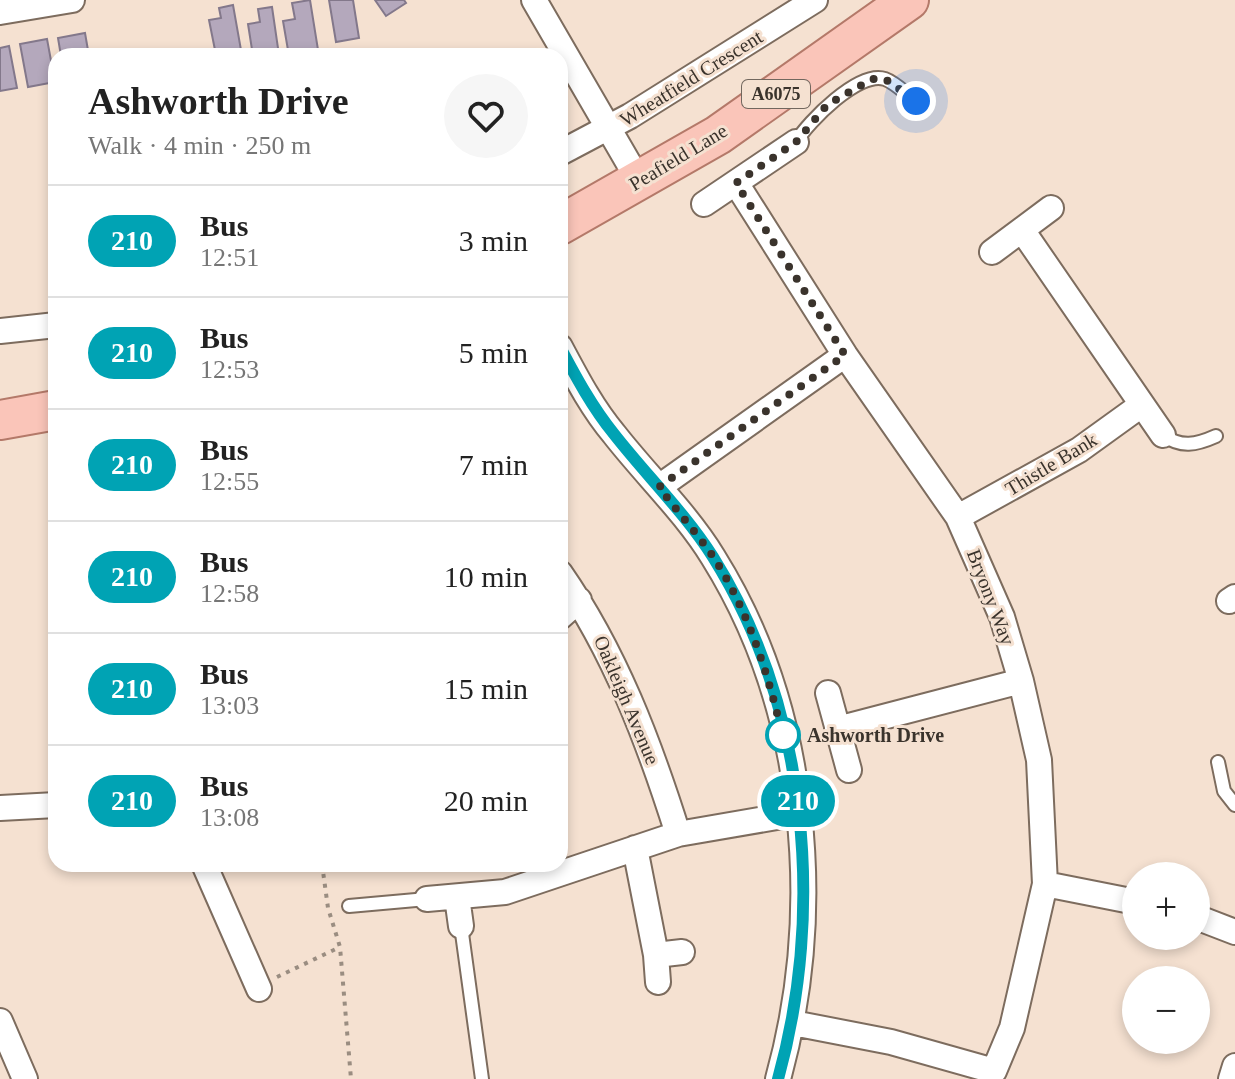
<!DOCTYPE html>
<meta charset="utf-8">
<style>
body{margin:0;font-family:"Times New Roman",serif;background:#f6f6f6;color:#222;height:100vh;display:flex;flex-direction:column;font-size:30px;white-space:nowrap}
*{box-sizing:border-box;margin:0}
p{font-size:26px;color:#767676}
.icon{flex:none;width:44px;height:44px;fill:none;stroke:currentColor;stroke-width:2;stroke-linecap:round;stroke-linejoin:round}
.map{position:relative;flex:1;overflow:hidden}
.details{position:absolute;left:48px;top:48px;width:520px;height:824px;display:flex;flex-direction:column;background:#fff;border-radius:24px;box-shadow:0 4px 12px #0003}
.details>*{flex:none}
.badge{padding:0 16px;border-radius:26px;font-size:28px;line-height:52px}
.tools{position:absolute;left:1122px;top:862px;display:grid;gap:16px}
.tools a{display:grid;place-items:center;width:88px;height:88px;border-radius:50%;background:#fff;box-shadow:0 4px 12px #0003;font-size:40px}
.you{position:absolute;width:40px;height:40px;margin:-20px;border:6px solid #fff;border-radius:50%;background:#1a73e8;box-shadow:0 0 0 12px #1a73e833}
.map>.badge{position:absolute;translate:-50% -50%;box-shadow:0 0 0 4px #fff}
.round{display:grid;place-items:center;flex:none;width:84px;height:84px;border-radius:42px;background:#f6f6f6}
.summary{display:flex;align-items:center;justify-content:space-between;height:136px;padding:0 40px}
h1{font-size:38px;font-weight:800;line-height:60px}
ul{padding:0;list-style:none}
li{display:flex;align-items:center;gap:24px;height:112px;padding:0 40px;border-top:2px solid #e0e0e0}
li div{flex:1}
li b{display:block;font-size:30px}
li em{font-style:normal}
li .badge{min-width:88px;font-weight:700;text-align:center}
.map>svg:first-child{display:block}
</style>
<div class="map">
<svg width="1235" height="1079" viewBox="0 0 1235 1079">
<rect width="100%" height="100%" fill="#f5e1d1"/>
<path fill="#b4a8bc" stroke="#83788b" stroke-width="2" d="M310,0L319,56H289L283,21L295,19L292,3Z
M329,0H353L359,38L336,42Z
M375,0H404L406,3L386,16Z
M233,5L241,50L216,55L209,20L221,18L219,8Z
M272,7L279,55L253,56L248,24L260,22L258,9Z
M85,33L89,56H61L58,38Z
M47,39L55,82L28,87L20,44Z
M9,46L17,88L0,91V48Z"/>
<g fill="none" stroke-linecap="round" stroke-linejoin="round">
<g stroke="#7d6c5e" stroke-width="16">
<path id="service" d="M796,142C808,122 859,70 885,79C896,83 907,95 916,101
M1163,435C1181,448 1196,445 1216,436
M1218,762L1224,791L1235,805
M349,906L427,899
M461,926L482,1079"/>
</g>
<g stroke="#7d6c5e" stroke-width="28">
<path id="minor" d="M534,0L639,181
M0,12L72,0
M560,153L630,116L815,0
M736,183L845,355L958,517L1002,617L1021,681L1039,760L1045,884L1012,1028L994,1071L891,1042L793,1023
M704,204L796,142
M1022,230L1163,435
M992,252L1051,208
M0,331L56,325
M560,347C576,377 592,408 614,434C646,475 686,513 713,557C808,709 825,909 778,1079
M659,487L845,355
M958,517L1079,450L1140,406
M560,573C615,652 649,742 678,834
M1229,601L1235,597
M560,617L579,600
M828,693L849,770
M837,729L1021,681
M0,808L56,805
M635,848L656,955L658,982
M204,864L259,989
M1045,884L1136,902
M457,897L461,926
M427,899L505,892L678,834L800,813
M1196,917L1235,932
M656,955L682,952
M0,1021L25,1079
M1231,1079L1235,1066"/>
</g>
<g stroke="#b47969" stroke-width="42">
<path id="primary" d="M560,225L718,135L909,0
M0,420L56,410"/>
</g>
<path stroke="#9a8d81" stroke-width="4" stroke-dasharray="4 6" stroke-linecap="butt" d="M322,864L328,908L340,947L351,1079
M277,977L340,947"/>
<use href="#service" stroke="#fff" stroke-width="12"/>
<use href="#minor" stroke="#fff" stroke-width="24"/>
<use href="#primary" stroke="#fac5b9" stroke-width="38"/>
</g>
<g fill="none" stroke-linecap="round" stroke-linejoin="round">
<g stroke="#fff" stroke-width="18">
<path id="line" d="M560,347C576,377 592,407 614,434C646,475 685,513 713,557C808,709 825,910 778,1079"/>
</g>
<use href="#line" stroke="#00a3b4" stroke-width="12"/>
<path stroke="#3a332c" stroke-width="8" stroke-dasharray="0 14.4" d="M783,735V738C769,676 748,609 712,555C696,532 676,510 659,487L845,355L736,183L796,142L827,105L872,79H885L916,101"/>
</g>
<circle fill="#fff" stroke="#00a3b4" stroke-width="4" cx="783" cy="735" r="16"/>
<g text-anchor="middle" stroke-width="6" stroke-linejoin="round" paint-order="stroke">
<rect fill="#f5e1d1" stroke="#72675e" stroke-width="2" x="742" y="80" width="68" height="28" rx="6"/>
<g font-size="18" font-weight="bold" fill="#3a332c">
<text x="776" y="100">A6075</text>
</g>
<g font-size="20" fill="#3a332c" stroke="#f5e1d1">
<text transform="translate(691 78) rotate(-32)" y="7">Wheatfield Crescent</text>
<text transform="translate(678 157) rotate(-31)" y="7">Peafield Lane</text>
<text transform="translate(1051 464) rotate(-31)" y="7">Thistle Bank</text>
<text transform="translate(991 597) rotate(69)" y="7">Bryony Way</text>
<text transform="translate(627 700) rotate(67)" y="7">Oakleigh Avenue</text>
</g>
<g font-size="20" font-weight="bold" fill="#3a332c" stroke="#f5e1d1" text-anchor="start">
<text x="807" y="742">Ashworth Drive</text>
</g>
</g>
</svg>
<div class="tools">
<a>+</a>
<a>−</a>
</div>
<div class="you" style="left:916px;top:101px"></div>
<b class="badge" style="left:798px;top:801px;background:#00a3b4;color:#fff">210</b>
<section class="details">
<div class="summary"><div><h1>Ashworth Drive</h1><p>Walk · 4 min · 250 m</p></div><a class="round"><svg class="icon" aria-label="heart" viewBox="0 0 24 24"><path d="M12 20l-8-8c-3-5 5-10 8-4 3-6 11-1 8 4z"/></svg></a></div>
<ul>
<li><span class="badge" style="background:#00a3b4;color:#fff">210</span><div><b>Bus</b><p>12:51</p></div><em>3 min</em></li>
<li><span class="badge" style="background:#00a3b4;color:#fff">210</span><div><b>Bus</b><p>12:53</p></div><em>5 min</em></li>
<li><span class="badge" style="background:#00a3b4;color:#fff">210</span><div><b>Bus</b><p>12:55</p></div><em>7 min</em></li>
<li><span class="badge" style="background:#00a3b4;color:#fff">210</span><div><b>Bus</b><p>12:58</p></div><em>10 min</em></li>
<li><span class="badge" style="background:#00a3b4;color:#fff">210</span><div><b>Bus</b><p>13:03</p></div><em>15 min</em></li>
<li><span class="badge" style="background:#00a3b4;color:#fff">210</span><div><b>Bus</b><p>13:08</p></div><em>20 min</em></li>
</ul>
</section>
</div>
